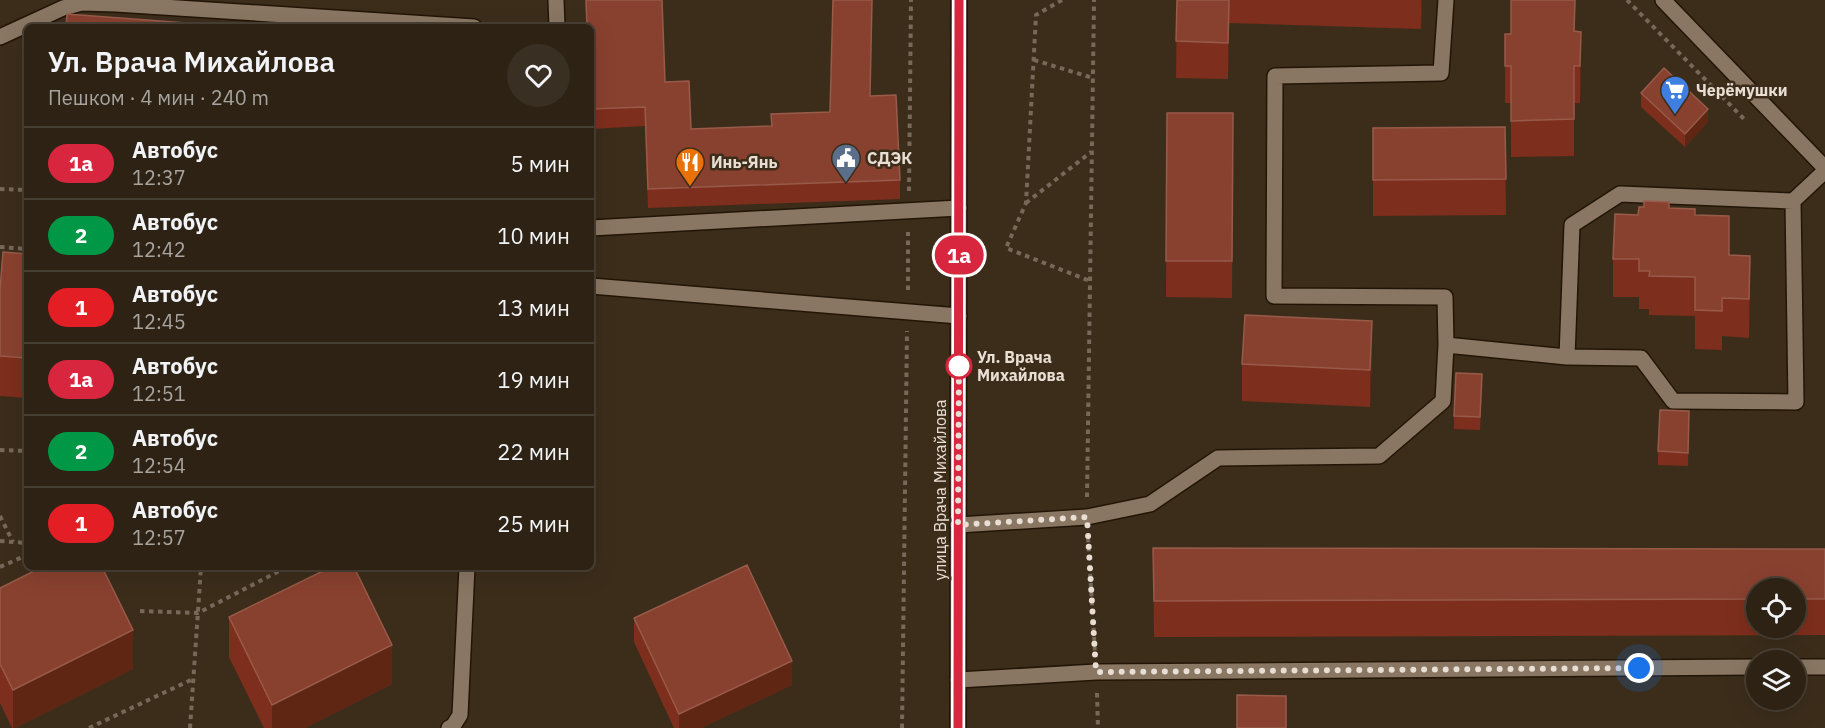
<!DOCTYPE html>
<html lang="ru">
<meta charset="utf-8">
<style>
body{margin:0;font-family:"IBM Plex Sans",sans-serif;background:#392f22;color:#f1f3f6;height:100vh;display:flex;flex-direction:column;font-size:22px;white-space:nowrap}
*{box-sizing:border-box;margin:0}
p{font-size:20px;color:#a7a4a0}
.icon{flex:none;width:33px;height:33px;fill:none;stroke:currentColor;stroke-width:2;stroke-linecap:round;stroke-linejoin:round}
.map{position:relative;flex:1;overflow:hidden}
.side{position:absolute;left:24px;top:24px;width:570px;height:546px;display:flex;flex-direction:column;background:#2d2214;border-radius:9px;box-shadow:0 6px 24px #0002,0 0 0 2px #483f34}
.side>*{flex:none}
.badge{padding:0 12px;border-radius:20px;font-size:21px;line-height:39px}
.buttons{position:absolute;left:1746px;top:578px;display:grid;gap:12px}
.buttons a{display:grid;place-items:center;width:60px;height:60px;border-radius:50%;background:#2d2214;box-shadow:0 6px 24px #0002,0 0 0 2px #483f34;font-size:30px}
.you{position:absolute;width:30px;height:30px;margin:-15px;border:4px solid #fff;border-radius:50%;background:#1a73e8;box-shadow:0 0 0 9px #1a73e833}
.map>.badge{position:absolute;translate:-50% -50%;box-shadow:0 0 0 3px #fff}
.round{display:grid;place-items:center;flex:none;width:63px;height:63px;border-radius:32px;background:#392f22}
.headline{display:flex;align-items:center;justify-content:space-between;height:102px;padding:0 24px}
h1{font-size:28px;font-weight:600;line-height:45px}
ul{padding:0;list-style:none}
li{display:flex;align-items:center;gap:18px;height:72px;padding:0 24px;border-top:2px solid #483f34}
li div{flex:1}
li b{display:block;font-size:22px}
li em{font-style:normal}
li .badge{min-width:66px;font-weight:700;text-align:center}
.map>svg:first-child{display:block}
</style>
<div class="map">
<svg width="1825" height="728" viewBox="0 0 1825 728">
<rect width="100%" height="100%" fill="#3c2d1b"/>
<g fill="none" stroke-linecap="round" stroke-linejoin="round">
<g stroke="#231505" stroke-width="18">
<path id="service" d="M556,0L557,27
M0,37L63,8L82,3L116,4L474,27
M591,228L959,208
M591,286L959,316
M1446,345L1567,357L1641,358L1673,401L1796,402L1793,201
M1567,357L1572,225L1620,194L1793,201L1825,171
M958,525L1087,517L1150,504L1218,458L1379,456L1443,401L1446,345L1445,297L1274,296L1275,76L1441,73L1446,0
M1796,667H1825
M958,680L1096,672L1756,667
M449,728L453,726L460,715L467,567"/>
</g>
<g stroke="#231505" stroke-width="18">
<path id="tertiary" d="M1663,0L1825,168"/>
</g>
<g stroke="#231505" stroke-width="18">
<path id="secondary" d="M958,728L959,0"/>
</g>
<path stroke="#766959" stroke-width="4" stroke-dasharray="4.5 4.5" stroke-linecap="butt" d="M1062,0L1036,15L1026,203L1006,248L1090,281
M1627,0L1744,119
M1034,60L1093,78
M0,189L27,190
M909,191L911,0
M1026,203L1091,152
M0,247L27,249
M908,290V232
M0,450L27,451
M1087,497L1094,0
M0,516L13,542
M1088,538L1095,653
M0,541L27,543
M0,567L27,555
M140,611L198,613L287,567
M1097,693L1098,728
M89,728L193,679
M190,728L201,567
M902,728L907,331"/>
<use href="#service" stroke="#897763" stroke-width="15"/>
<use href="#tertiary" stroke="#897763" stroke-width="15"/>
<use href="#secondary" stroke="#9a7d84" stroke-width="15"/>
</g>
<path fill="#7e2e1c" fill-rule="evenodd" d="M586,0H662L665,82L691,129L771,126V114L830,112L870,96L900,180V199L648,208L645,126L591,129V27H586Z
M1177,0H1422L1421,29L1229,23L1228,79L1176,78Z
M1575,0V31L1581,68L1580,103H1574V156L1511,157V103H1505V34H1511Z
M1641,93L1708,122L1685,147L1641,107Z
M1167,113H1233L1232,298L1166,297Z
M1505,127L1506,215L1373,216V128Z
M1638,215H1695L1729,255L1750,294L1749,338L1722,336V350L1695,349V316L1649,315V309H1639V297H1613V259Z
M27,254V398L0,396V290Z
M1372,358L1370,407L1242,401V364Z
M1482,387L1480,430L1454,429V416Z
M1689,424L1688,466L1658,465V451Z
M1153,548L1825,549V635L1154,637ZM1756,588H1796V627H1756Z
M0,588L133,669L15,728H12L0,703Z
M229,617L392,684L305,728H264L229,657Z
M634,618L792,685L701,728H674L634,642Z"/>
<path fill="#5f2613" d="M1229,0V23L1228,79V43Z
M1421,0H1422L1421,29Z
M1581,32V68L1580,103V66Z
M1708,109V122L1685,147V134Z
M1750,256V294L1749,338V299Z
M1372,321V358L1370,407V370Z
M133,630V669L15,728H13V690Z
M392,645V684L305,728H272V705Z
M792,661V685L701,728H679V714Z"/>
<path fill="#89412f" stroke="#985a49" stroke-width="1.5" d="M586,0H662L665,82L689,81L691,129L772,126L771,114L830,112L833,0H872L870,96L896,95L900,180L648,189L645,107L591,109V27H587Z
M1177,0H1229L1228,43L1176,41Z
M1511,0H1575L1574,31L1581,32L1580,66H1574V119L1511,121V66H1505V34H1511Z
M67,14L186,23L185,27H66Z
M1664,68L1708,109L1685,134L1641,93Z
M1167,113H1233L1232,261H1166Z
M1505,127L1506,179L1373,180V128Z
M1644,201L1669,202V208L1695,209V215L1729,216V255L1750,256L1749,299L1722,298V311L1695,310V277L1649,276L1650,271H1639V259H1613L1615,214L1638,215L1639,207H1644Z
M3,252L27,254V358L0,356V290Z
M1245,315L1372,321L1370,370L1242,364Z
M1456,373L1482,374L1480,417L1454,416Z
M1660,410L1689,411L1688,453L1658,451Z
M1153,548L1825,549V599H1796V588H1756V599L1154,601Z
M747,565L792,661L679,714L634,618Z
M42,567H102L133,630L13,690L0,664V588Z
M331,567H354L392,645L272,705L229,617Z
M1237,695L1286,696V728H1237Z"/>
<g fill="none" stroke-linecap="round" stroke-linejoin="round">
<g stroke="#fff" stroke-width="14">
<path id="line" d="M958,728L959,0"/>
</g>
<use href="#line" stroke="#d7263d" stroke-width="9"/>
<path stroke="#e8ded3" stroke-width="6" stroke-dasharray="0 10.8" d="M959,366V363L958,525L1087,517L1096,672L1639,668"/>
</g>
<defs>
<g id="supermarket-pin" transform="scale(1.5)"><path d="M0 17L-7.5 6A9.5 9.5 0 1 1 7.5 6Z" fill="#3f7fe0" stroke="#3c2d1b"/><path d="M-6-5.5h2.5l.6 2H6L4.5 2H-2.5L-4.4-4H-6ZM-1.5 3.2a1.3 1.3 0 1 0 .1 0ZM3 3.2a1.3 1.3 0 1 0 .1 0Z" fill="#fff"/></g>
<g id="civic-pin" transform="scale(1.5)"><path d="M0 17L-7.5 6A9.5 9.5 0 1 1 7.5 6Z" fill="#5c6f8a" stroke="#3c2d1b"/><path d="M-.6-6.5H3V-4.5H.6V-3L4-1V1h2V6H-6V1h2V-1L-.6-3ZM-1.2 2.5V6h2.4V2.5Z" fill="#fff"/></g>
<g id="restaurant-pin" transform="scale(1.5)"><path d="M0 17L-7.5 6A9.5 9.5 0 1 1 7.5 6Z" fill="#e8710a" stroke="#3c2d1b"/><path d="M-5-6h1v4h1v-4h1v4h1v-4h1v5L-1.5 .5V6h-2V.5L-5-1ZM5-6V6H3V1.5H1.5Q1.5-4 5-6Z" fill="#fff"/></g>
</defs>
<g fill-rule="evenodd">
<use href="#supermarket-pin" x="1675" y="90"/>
<use href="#civic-pin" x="846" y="158"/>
<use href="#restaurant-pin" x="690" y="162"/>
</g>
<circle fill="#fff" stroke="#d7263d" stroke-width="3" cx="959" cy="366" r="12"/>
<g text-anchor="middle" stroke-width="5" stroke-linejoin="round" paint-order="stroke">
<g font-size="16" font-weight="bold" fill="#e8ded3" stroke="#3c2d1b" text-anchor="start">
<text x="1696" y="96">Черёмушки</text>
<text x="867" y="164">СДЭК</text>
<text x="711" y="168">Инь-Янь</text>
</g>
<g font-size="16" font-weight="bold" fill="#e8ded3" stroke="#3c2d1b" text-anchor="start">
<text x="977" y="363">Ул. Врача<tspan x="977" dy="18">Михайлова</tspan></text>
</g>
<g font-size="16" fill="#e8ded3" stroke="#3c2d1b">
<text transform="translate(940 490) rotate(-90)" y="6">улица Врача Михайлова</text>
</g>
</g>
</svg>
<div class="buttons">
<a><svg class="icon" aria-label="locate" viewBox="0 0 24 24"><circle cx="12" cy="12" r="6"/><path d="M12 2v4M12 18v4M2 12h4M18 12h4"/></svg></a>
<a><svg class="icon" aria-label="layers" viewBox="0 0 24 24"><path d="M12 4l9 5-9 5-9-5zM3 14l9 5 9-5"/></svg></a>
</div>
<div class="you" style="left:1639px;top:668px"></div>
<b class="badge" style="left:959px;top:255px;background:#d7263d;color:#fff">1а</b>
<section class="side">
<div class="headline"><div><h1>Ул. Врача Михайлова</h1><p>Пешком · 4 мин · 240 m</p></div><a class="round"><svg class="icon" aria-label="heart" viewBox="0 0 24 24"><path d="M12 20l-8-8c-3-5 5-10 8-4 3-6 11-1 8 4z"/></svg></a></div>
<ul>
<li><span class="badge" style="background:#d7263d;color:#fff">1а</span><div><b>Автобус</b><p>12:37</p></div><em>5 мин</em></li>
<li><span class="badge" style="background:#009746;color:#fff">2</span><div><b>Автобус</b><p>12:42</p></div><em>10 мин</em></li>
<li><span class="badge" style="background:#e31e25;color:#fff">1</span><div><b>Автобус</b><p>12:45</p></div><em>13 мин</em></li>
<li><span class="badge" style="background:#d7263d;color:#fff">1а</span><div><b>Автобус</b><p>12:51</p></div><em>19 мин</em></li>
<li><span class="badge" style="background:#009746;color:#fff">2</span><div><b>Автобус</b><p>12:54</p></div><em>22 мин</em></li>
<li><span class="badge" style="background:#e31e25;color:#fff">1</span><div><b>Автобус</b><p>12:57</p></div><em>25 мин</em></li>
</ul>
</section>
</div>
